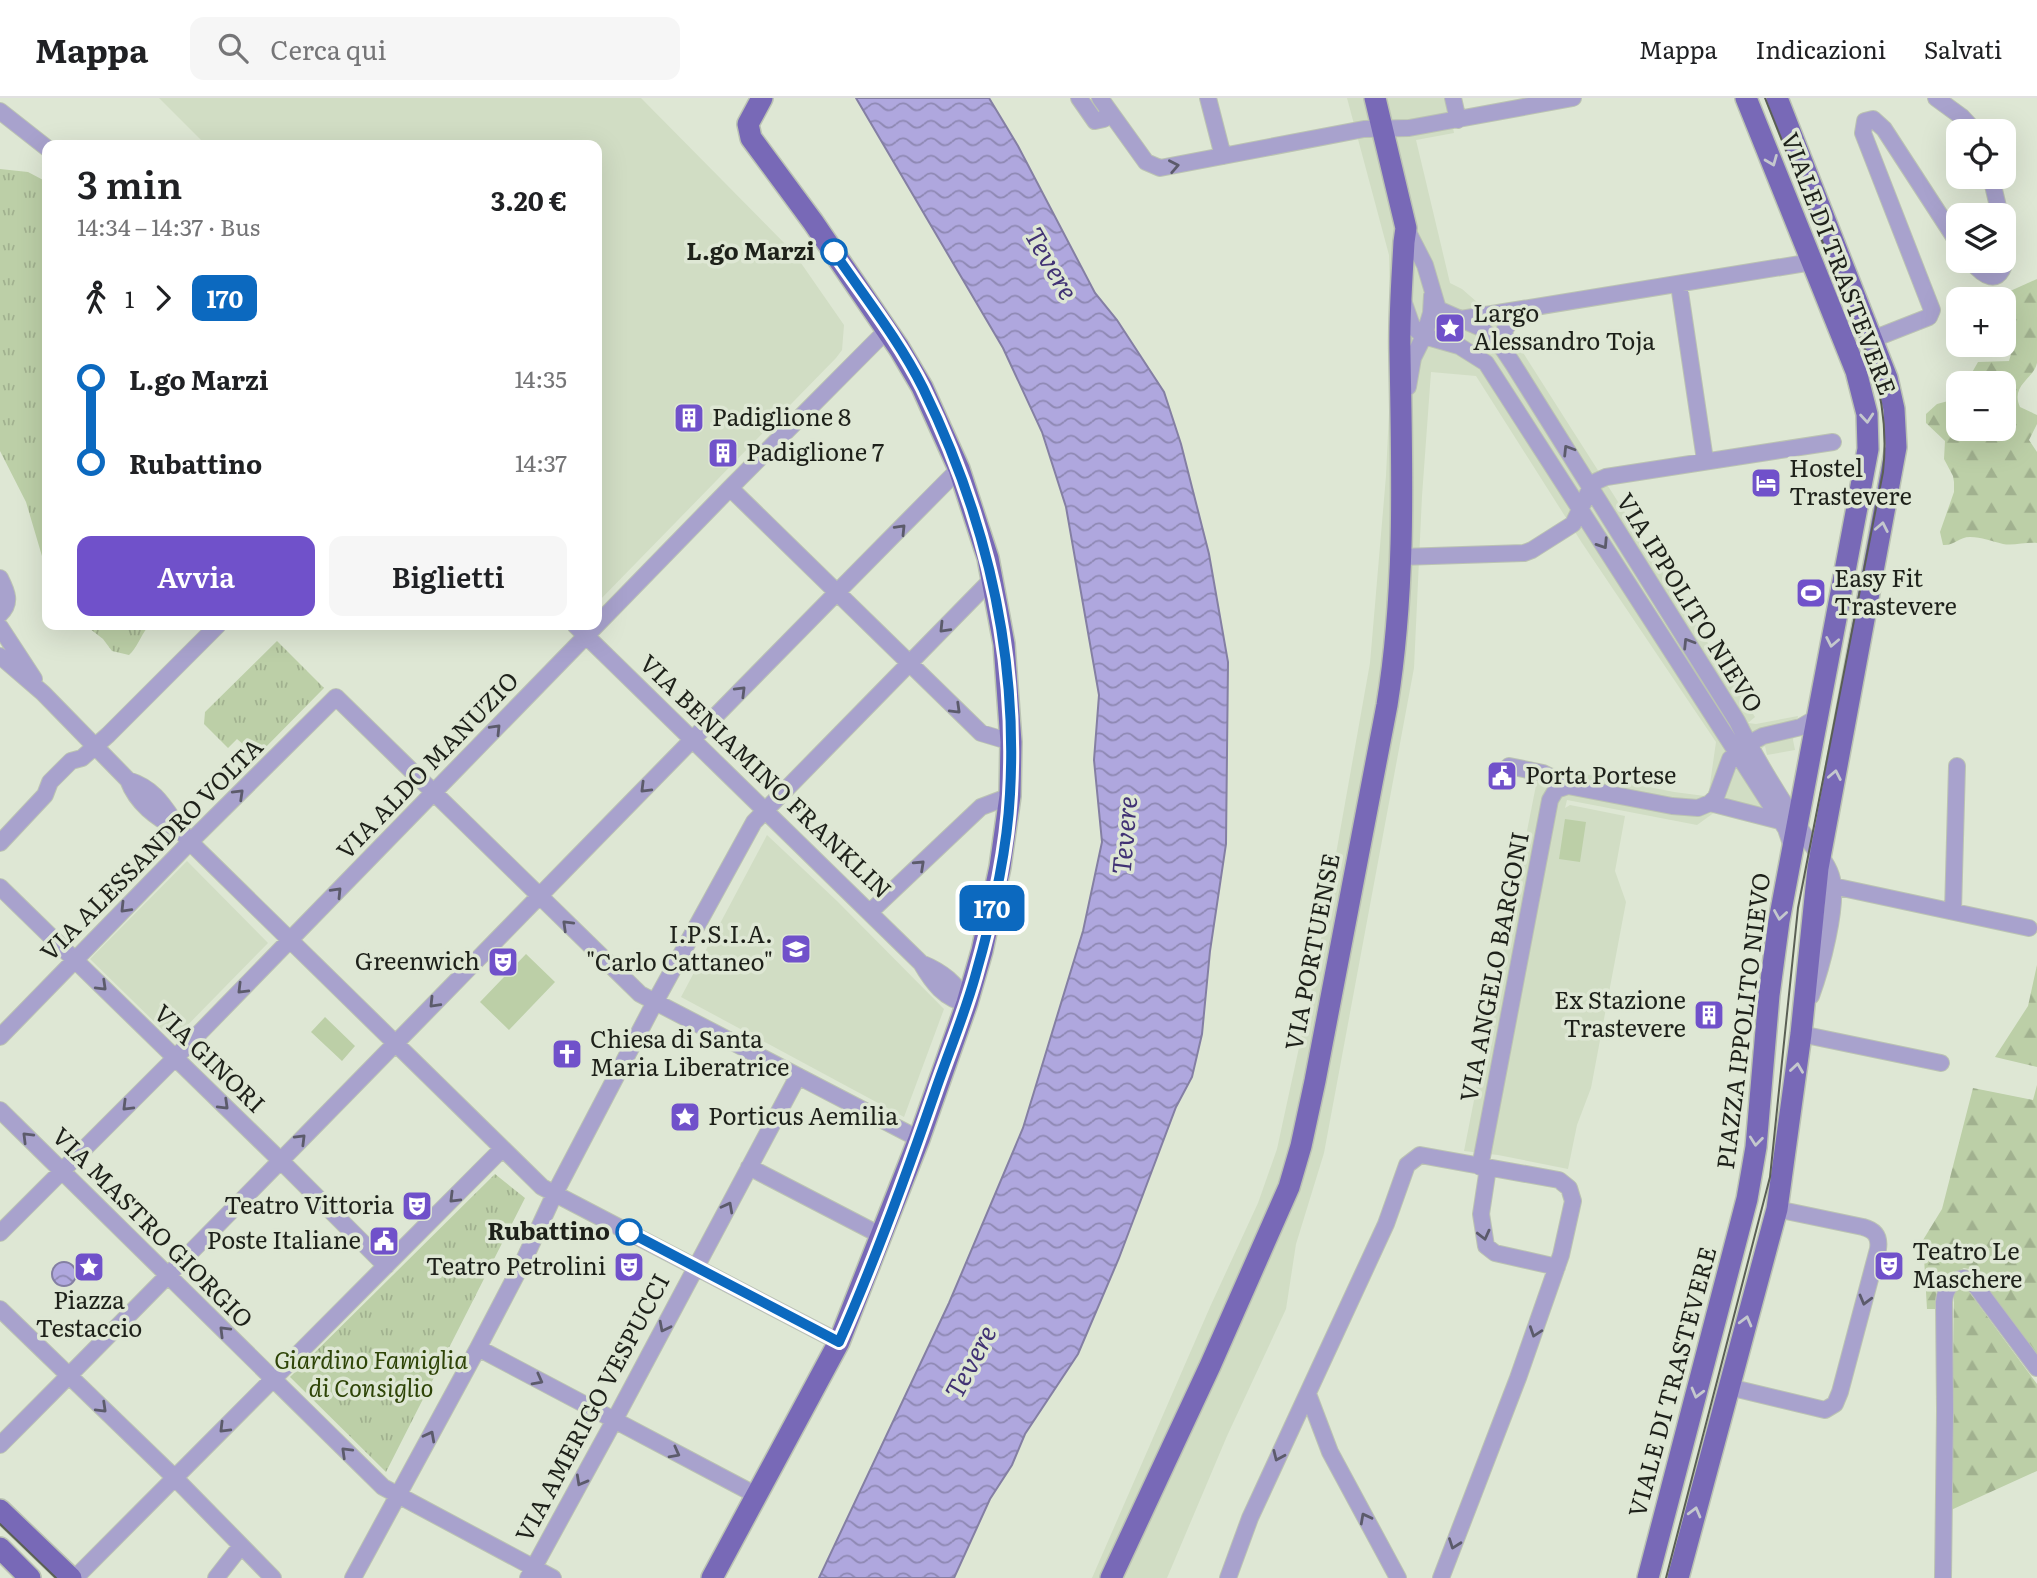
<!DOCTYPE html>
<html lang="it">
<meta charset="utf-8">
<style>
body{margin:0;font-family:Literata,serif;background:#f6f6f6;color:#202124;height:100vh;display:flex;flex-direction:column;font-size:26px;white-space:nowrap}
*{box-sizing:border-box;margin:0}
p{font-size:23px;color:#757577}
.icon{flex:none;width:38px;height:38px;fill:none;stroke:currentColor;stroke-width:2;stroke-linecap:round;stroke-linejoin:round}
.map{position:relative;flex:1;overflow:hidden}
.side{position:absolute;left:42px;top:42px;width:560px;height:490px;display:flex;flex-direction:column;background:#fff;border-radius:14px;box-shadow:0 7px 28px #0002}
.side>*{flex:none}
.badge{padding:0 14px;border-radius:10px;font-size:24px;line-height:46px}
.fabs{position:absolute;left:1946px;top:21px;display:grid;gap:14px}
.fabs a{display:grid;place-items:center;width:70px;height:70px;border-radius:14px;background:#fff;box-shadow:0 7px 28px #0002;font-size:35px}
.map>.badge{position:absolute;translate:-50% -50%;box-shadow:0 0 0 4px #fff}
.legs{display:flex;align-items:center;gap:10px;height:77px;padding:0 35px;font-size:23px}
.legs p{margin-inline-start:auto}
.overview{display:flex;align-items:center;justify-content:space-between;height:119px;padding:0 35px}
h1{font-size:38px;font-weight:600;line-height:52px}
.cta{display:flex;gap:14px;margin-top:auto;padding:14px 35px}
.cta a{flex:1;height:80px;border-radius:14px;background:#7051ca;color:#fff;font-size:28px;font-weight:600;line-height:80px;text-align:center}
.cta a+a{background:#f6f6f6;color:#202124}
ul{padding:0 35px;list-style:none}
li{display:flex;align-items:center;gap:24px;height:84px;font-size:26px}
li i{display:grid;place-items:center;width:10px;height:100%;margin:0 9px;background:currentColor}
li i::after{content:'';width:18px;height:18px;margin:-9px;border:5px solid;border-radius:50%;background:#fff}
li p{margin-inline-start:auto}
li:first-child i{background:linear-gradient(#0000 50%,currentColor 0)}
li:last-child i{background:linear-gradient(currentColor 50%,#0000 0)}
header{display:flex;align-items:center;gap:42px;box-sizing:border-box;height:98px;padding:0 35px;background:#fff;border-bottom:2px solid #e0e0e0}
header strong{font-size:33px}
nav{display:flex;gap:38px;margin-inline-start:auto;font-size:24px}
.search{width:490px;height:63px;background:#f6f6f6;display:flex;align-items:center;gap:18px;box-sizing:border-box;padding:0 24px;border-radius:14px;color:#757577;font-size:26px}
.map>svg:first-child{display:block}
</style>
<header>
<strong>Mappa</strong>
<div class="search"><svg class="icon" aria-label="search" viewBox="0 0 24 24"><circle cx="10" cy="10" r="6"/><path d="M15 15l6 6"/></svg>Cerca qui</div>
<nav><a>Mappa</a><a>Indicazioni</a><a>Salvati</a></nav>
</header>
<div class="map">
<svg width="2037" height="1480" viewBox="0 0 2037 1480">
<defs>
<pattern id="forest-firs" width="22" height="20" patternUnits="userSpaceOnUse" patternTransform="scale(1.75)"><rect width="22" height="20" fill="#bccfa7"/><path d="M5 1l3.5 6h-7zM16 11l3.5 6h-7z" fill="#a1b18f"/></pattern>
<pattern id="park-tufts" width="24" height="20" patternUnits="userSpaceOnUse" patternTransform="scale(1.75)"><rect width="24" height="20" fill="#bccfa7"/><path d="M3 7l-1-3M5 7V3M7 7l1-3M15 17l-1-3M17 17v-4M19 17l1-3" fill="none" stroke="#a1b18f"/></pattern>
<pattern id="water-waves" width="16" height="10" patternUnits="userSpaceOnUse" patternTransform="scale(1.75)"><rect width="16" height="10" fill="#afa7de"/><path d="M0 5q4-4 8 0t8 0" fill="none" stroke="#8e88b3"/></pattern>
</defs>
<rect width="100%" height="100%" fill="#dee7d4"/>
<path fill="#d1ddc4" d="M159,0H641L794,155L844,227L842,252L836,260L597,505V47H206Z
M1347,0H1447L1454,35L1416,42L1450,185L1462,191L1508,231L1755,619L1748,625L1756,626L1798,618L1793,642L1795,652L1767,657L1765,648L1761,651L1788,696L1786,715L1715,714L1697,727L1567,702L1565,710L1570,707L1625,718L1615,773L1626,804L1591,990L1577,1027L1568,1071L1498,1057L1464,1053L1540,667L1674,694L1705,698L1709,693L1716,644L1582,445L1476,278L1431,274L1422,398L1414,570L1324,1055L1296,1146L1286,1211L1227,1338L1167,1480H1092L1210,1209L1258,1105L1277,1051L1313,885L1370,565L1386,378L1391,271L1389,157Z
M767,737L837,803L944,911L904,1019L681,899Z
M187,763L268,845L173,942L90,861Z"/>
<path fill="#bccfa7" d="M1565,721L1586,724L1580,764L1559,761Z
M526,856L555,884L509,932L480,904Z
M325,919L355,948L342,963L311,934Z"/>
<path fill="url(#forest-firs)" d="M2037,181C2037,206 2037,241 2037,265C2034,281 2010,287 2020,309L2037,317V326L2029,342L2037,354V445C2026,444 2013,448 2003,446C1991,443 1982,439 1970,439C1959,439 1954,448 1943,447L1940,434L1954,394V384L1953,378L1944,361L1945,343L1926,325V316L1937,306L1948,303L1958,289V331H2004V285H1966L1978,264L2009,263C2016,240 2021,216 2008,194Z
M2037,867V969L1995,959L2028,908Z
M2037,987V1256L1973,1172L1964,1170L1937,1184L1935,1211H1927L1923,1142L1942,1111L1973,990L2033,1002Z
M1962,1189L1967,1191L2037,1286V1373L1951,1412L1954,1196L1957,1191Z"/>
<path fill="url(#park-tufts)" d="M0,71L28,74L47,84V475L26,404L0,353Z
M85,527H146L147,530C140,539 137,550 129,557L112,553L103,541Z
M277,543L324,590L257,658L237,641L228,650L204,626L205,614Z
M495,1076L525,1100L386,1374L290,1279Z"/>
<path fill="url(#water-waves)" stroke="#847fa3" stroke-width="2" d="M856,0H989L1018,48L1095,195L1117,222L1164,294L1181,346L1209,456L1228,564L1226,746L1210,853L1202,936L1192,979L1176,1009L1119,1160L1078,1256L1025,1336L1012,1367L990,1401L954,1480H819L949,1205L1023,1030L1083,833L1102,744L1094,662L1099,597L1066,409L1042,334L1003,250Z
M52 1176a12 12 0 1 1 24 0a12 12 0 1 1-24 0Z"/>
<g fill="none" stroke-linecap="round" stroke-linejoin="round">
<g stroke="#bbc3b3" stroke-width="18">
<path id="minor" d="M1079,0L1095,23L1104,21L1109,13
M1100,0L1146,64L1160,70L1364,31L1409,30L1573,0
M1208,0L1223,58
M1453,0L1458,22
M1936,0L1962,19L1975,33
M0,13L47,50
M1991,79L2000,117
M1406,130L1425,167L1438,211L1481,230L1503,251L1513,266L1737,623C1756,662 1780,699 1803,735C1813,750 1828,764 1832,781C1838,809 1821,871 1811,898
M1971,163C2002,202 2011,159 2004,131
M1679,187L1705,362
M1404,205L1412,228L1424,238L1431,215L1432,197
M1461,221L1812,164
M1873,241L1929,219L1932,212L1863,35L1865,23L1873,21L1884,31L1958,145
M1503,251L1505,231L1518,213
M1408,289L1413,260L1424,238L1459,248L1486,265L1786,731L1792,749
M730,390L981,635L1011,644
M1401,459L1524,455L1532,452L1573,426L1591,389L1597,383L1606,379L1833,344
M0,480C7,494 12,505 0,516
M575,527L921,865C932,884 945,902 967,905
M0,529L34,581
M0,558L43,595L128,682C137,706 156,719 177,731
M1509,668L1543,675L1568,688L1672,708L1698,710L1710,705L1716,699L1730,661L1748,646L1763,638L1801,629L1818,619
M128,682C163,693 168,720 190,744L542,1089L839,1244
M1710,705L1780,723
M0,745L45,697L50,684L71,663L82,660L108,637L218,527
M1833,788L2029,830
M0,789L280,1062L386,1168
M1953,813L1957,668
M870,814L981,709L1010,698
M921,865C943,874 956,885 967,905
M1801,936L1941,965
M0,939L190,744L336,599L640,896L919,1041
M0,1012L383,1389L553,1480
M749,1069L882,1138
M1480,1069L1550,702L1556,692L1568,688
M1488,1070L1481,1116L1486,1148L1495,1155L1557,1169
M0,1135L175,960L730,390L887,232
M0,1211L175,1380L273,1480
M478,1250L756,1397
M1729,1289L1825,1312L1835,1306L1840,1294L1878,1151C1880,1138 1874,1132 1863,1129L1777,1111
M1308,1296L1330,1354L1398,1480
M0,1347C322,1024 637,695 959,371
M75,1480L502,1051
M216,1480L241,1448
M353,1480L478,1250L524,1162L555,1095L655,904L754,724L992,481
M528,1480L614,1323L798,978
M1228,1480L1250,1420L1386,1126L1407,1067L1420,1057L1559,1082L1569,1090L1573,1103L1561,1157L1518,1280L1441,1480
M1943,1480L1945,1313L1944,1204C1945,1191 1951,1182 1964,1180L1972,1183L2037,1270"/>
</g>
<g stroke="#bbc3b3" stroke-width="24">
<path id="major" d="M0,1412L71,1480
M0,1450L30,1480
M712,1480L839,1244L919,1041L967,905L982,853L1000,769L1010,698L1011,644L1004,546L988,460L959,371L922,289L899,250L813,124L751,40L748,26L762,0
M1111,1480L1210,1268L1289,1089L1301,1048L1315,983L1387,607C1406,490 1402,373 1400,256C1399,219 1402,182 1404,144L1406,130L1375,0
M1648,1480L1747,1101L1756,1049L1769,897L1779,823L1868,351L1867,316L1856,273L1746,0
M1678,1480L1777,1111L1801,936L1818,770L1896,349L1894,311L1887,280L1777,0"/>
</g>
<use href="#minor" stroke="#a8a2cd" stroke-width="16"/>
<use href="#major" stroke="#7869b7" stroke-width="21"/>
<path stroke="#5a5f54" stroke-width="2" d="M0,1426L56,1480
M1666,1480L1770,1079L1798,810L1883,374C1887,337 1884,304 1872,268L1765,0"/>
</g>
<defs><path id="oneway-chevron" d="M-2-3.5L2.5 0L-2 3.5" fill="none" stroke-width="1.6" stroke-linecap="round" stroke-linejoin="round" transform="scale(1.75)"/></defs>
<g stroke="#c4c8cd">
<use href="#oneway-chevron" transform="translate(1772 63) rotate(68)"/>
<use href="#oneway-chevron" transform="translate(1867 320) rotate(85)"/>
<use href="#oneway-chevron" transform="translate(1882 429) rotate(-79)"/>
<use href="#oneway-chevron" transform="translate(1832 544) rotate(101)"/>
<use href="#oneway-chevron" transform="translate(1835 677) rotate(-79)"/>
<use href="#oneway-chevron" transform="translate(1780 817) rotate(99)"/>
<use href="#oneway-chevron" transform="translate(1797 970) rotate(-82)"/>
<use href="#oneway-chevron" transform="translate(1756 1043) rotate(96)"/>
<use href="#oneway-chevron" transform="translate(1746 1223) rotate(-75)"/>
<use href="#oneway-chevron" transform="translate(1697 1295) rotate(105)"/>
<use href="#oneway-chevron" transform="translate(1695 1414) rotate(-75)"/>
</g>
<g stroke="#5c5b6b">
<use href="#oneway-chevron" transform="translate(1174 68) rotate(-11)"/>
<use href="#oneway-chevron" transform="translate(1568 352) rotate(-122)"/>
<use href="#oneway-chevron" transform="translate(901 431) rotate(-46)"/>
<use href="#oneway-chevron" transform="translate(1603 446) rotate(57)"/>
<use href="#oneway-chevron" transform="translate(944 530) rotate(134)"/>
<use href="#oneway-chevron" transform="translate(1688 545) rotate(-122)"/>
<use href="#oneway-chevron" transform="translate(741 593) rotate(-45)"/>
<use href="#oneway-chevron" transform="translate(956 611) rotate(44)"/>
<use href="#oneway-chevron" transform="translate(496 631) rotate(-46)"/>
<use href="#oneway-chevron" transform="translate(645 690) rotate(135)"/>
<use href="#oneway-chevron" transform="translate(239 696) rotate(-44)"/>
<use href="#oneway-chevron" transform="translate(920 767) rotate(-43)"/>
<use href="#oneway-chevron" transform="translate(337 794) rotate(-46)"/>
<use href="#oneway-chevron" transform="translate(125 810) rotate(134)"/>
<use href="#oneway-chevron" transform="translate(567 827) rotate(-136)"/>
<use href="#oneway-chevron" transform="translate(102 888) rotate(44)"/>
<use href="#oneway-chevron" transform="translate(242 891) rotate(135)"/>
<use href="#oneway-chevron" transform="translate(434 905) rotate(134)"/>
<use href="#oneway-chevron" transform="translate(224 1007) rotate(44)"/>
<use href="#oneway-chevron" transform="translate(127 1008) rotate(135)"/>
<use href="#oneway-chevron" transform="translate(27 1039) rotate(-135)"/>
<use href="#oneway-chevron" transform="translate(301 1041) rotate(-45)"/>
<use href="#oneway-chevron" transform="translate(454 1100) rotate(135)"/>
<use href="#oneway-chevron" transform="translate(728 1109) rotate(-62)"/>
<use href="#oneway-chevron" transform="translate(1484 1137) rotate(76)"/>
<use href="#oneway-chevron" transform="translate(1865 1202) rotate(105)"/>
<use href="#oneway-chevron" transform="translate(664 1229) rotate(117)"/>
<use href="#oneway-chevron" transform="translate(224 1233) rotate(-135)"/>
<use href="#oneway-chevron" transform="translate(1535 1234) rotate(109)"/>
<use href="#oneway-chevron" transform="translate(538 1282) rotate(28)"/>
<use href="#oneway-chevron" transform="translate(102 1310) rotate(44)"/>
<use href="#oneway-chevron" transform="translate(224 1330) rotate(135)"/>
<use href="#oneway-chevron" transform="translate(430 1338) rotate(-62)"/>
<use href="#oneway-chevron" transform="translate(346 1354) rotate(-136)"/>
<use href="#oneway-chevron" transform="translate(675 1355) rotate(28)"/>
<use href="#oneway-chevron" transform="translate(1278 1358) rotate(114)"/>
<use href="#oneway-chevron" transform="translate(581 1383) rotate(119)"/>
<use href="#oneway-chevron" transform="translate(1365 1420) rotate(-118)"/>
<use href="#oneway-chevron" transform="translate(1454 1446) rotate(110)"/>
</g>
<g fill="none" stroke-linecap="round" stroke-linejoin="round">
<g stroke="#fff" stroke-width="16">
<path id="line-1" d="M629,1134L839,1244C875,1163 906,1078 935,994C948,956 964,918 975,879C992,820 1007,756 1010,696C1018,554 985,417 923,290C899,242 864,198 834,154"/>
</g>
<use href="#line-1" stroke="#0c69bf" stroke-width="10"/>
</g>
<defs>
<g id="sight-square" transform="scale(1.575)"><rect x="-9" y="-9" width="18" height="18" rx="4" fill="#7051ca" stroke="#dee7d4"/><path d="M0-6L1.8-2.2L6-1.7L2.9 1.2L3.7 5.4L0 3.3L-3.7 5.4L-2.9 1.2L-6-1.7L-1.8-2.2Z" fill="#fff"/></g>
<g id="building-square" transform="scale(1.575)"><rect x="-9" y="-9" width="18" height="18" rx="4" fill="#7051ca" stroke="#dee7d4"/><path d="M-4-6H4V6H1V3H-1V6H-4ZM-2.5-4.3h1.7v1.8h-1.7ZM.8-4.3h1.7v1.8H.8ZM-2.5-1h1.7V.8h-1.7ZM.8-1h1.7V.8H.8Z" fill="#fff"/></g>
<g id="hotel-square" transform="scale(1.575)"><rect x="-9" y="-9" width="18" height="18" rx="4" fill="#7051ca" stroke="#dee7d4"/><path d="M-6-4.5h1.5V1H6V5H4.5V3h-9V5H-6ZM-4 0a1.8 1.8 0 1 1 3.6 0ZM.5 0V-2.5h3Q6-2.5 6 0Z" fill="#fff"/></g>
<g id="stadium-square" transform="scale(1.575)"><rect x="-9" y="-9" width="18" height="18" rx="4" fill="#7051ca" stroke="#dee7d4"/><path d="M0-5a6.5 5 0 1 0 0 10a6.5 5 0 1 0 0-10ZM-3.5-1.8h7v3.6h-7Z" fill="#fff"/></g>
<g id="civic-square" transform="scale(1.575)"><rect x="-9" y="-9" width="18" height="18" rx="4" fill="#7051ca" stroke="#dee7d4"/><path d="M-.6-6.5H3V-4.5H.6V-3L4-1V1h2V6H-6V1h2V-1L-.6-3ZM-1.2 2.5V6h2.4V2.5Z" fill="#fff"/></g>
<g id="university-square" transform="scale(1.575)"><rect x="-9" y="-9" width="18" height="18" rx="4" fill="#7051ca" stroke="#dee7d4"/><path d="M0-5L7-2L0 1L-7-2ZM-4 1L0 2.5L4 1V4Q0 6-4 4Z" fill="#fff"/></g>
<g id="theatre-square" transform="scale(1.575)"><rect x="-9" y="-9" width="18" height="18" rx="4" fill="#7051ca" stroke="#dee7d4"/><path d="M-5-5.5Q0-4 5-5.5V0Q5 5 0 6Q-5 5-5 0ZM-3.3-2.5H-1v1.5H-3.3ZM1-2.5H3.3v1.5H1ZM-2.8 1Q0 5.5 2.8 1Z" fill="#fff"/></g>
<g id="church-square" transform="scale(1.575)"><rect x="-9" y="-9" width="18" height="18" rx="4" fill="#7051ca" stroke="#dee7d4"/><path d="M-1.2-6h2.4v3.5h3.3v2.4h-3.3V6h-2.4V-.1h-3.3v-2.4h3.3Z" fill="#fff"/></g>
</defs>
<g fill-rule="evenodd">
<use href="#sight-square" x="1450" y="230"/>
<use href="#building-square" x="689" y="320"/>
<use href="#building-square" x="723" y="355"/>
<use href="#hotel-square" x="1766" y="385"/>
<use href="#stadium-square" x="1811" y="495"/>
<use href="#civic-square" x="1502" y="678"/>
<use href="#university-square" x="796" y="851"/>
<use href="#theatre-square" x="503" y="864"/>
<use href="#building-square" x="1709" y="917"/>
<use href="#church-square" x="567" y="956"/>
<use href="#sight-square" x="685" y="1019"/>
<use href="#theatre-square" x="417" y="1108"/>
<use href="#civic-square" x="384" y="1143"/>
<use href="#theatre-square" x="1889" y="1168"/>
<use href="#sight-square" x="89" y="1169"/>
<use href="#theatre-square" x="629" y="1169"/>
</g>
<g fill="#fff" stroke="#0c69bf" stroke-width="3.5">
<circle cx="834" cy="154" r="12"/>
<circle cx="629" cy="1134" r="12"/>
</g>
<g text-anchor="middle" stroke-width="7" stroke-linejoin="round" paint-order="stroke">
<g font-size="24" font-weight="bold" fill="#1e211a" stroke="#dee7d4" text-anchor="end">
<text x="815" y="162">L.go Marzi</text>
<text x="610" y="1142">Rubattino</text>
</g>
<g font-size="24" fill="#1e211a" stroke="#dee7d4">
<text transform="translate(1838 166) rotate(69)" y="8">VIALE DI TRASTEVERE</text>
<text transform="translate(1689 505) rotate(58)" y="8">VIA IPPOLITO NIEVO</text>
<text transform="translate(428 668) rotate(-46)" y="8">VIA ALDO MANUZIO</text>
<text transform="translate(765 679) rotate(44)" y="8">VIA BENIAMINO FRANKLIN</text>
<text transform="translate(152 752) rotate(-45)" y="8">VIA ALESSANDRO VOLTA</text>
<text transform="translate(1313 854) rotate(-79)" y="8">VIA PORTUENSE</text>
<text transform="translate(1495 869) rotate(-79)" y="8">VIA ANGELO BARGONI</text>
<text transform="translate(1744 923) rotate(-83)" y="8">PIAZZA IPPOLITO NIEVO</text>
<text transform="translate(209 961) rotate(44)" y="8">VIA GINORI</text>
<text transform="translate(152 1130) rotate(45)" y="8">VIA MASTRO GIORGIO</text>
<text transform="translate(1673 1284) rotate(-75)" y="8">VIALE DI TRASTEVERE</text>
<text transform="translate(593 1310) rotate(-62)" y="8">VIA AMERIGO VESPUCCI</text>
</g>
<g font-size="24" fill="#1e211a" stroke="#dee7d4" text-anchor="start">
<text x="1473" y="224">Largo<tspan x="1473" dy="28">Alessandro Toja</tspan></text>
<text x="712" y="328">Padiglione 8</text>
<text x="746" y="363">Padiglione 7</text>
<text x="1789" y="379">Hostel<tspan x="1789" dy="28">Trastevere</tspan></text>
<text x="1834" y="489">Easy Fit<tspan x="1834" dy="28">Trastevere</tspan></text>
<text x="1525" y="686">Porta Portese</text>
<text x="773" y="845" text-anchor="end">I.P.S.I.A.<tspan x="773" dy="28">"Carlo Cattaneo"</tspan></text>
<text x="480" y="872" text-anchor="end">Greenwich</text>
<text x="1686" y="911" text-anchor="end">Ex Stazione<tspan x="1686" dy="28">Trastevere</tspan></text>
<text x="590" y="950">Chiesa di Santa<tspan x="590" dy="28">Maria Liberatrice</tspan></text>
<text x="708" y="1027">Porticus Aemilia</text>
<text x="394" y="1116" text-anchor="end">Teatro Vittoria</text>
<text x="361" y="1151" text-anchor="end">Poste Italiane</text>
<text x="1912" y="1162">Teatro Le<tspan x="1912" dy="28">Maschere</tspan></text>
<text x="606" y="1177" text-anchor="end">Teatro Petrolini</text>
<text x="89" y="1211" text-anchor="middle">Piazza<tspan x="89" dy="28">Testaccio</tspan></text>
</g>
<g font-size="24" font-style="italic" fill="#2e4407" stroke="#dee7d4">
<text x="371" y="1271">Giardino Famiglia<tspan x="371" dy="28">di Consiglio</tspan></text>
</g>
<g font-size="26" font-style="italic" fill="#413274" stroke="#dee7d4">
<text transform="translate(1051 166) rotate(60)" y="9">Tevere</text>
<text transform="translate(1125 737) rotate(-85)" y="9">Tevere</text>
<text transform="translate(971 1264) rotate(-62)" y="9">Tevere</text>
</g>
</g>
</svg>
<div class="fabs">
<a><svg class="icon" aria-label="locate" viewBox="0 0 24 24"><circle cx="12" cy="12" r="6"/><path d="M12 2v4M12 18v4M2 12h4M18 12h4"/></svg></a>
<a><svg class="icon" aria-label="layers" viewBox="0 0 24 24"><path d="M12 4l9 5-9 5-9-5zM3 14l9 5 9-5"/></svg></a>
<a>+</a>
<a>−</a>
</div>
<b class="badge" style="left:992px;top:810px;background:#0c69bf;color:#fff">170</b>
<section class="side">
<div class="overview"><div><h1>3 min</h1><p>14:34 – 14:37 · Bus</p></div><b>3.20 €</b></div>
<div class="legs"><svg class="icon" aria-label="walk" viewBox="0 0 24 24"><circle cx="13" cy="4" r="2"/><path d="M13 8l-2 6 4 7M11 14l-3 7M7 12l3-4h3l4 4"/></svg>1<svg class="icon" aria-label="forward" viewBox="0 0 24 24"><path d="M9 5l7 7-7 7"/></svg><b class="badge" style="background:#0c69bf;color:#fff">170</b></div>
<ul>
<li><i style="color:#0c69bf"></i><b>L.go Marzi</b><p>14:35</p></li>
<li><i style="color:#0c69bf"></i><b>Rubattino</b><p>14:37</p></li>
</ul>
<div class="cta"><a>Avvia</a><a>Biglietti</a></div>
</section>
</div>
